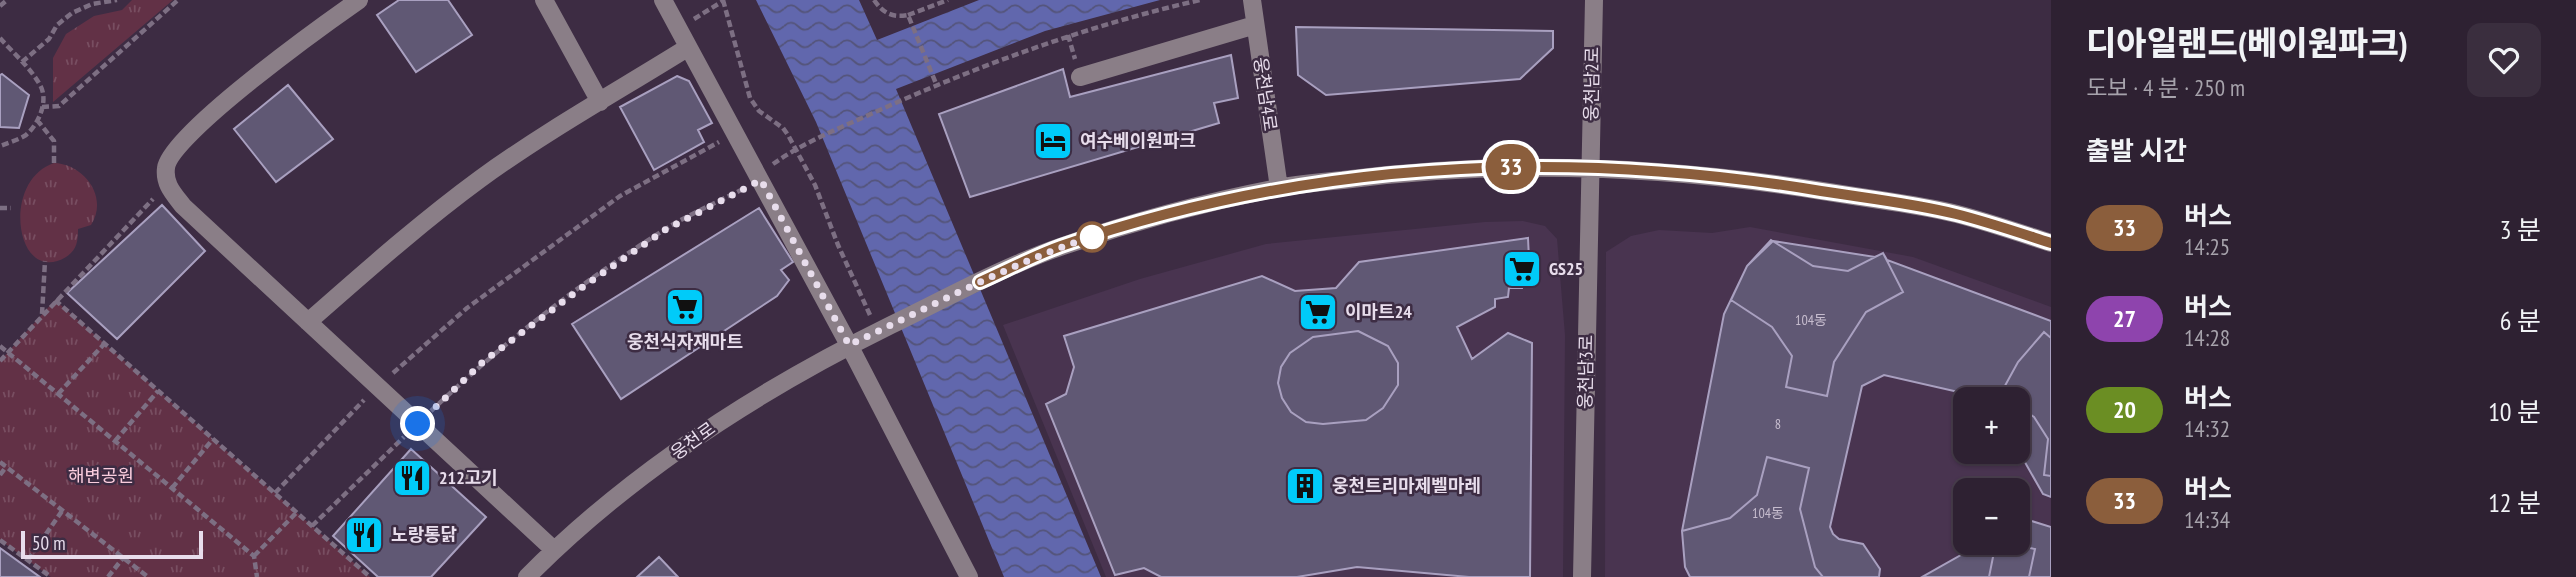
<!DOCTYPE html>
<html lang="ko">
<meta charset="utf-8">
<style>
body{margin:0;font-family:"PT Sans Narrow","Noto Sans KR",sans-serif;background:#3a2e3e;color:#f1f3f6;height:100vh;display:flex;flex-direction:column;font-size:26px;white-space:nowrap}
*{box-sizing:border-box;margin:0}
p{font-size:23px;color:#a7a3ac}
.icon{flex:none;width:38px;height:38px;fill:none;stroke:currentColor;stroke-width:2;stroke-linecap:round;stroke-linejoin:round}
.map{position:relative;flex:1;overflow:hidden}
.sheet{display:flex;flex-direction:column;background:#2e2132;width:525px}
.sheet>*{flex:none}
.badge{padding:0 14px;border-radius:23px;font-size:24px;line-height:46px}
.tools{position:absolute;left:1953px;top:387px;display:grid;gap:14px}
.tools a{display:grid;place-items:center;width:77px;height:77px;border-radius:14px;background:#2e2132;box-shadow:0 2px 5px #0004,0 0 0 2px #493e4d;font-size:35px}
.scale{position:absolute;left:21px;bottom:18px;width:182px;box-sizing:border-box;padding-left:7px;border:4px solid #e8ddec;border-top:0;font-size:19px;line-height:24px;white-space:nowrap;color:#e8ddec;-webkit-text-stroke:5px #3d2c43;paint-order:stroke}
.you{position:absolute;width:35px;height:35px;margin:-18px;border:5px solid #fff;border-radius:50%;background:#1a73e8;box-shadow:0 0 0 10px #1a73e833}
.map>.badge{position:absolute;translate:-50% -50%;box-shadow:0 0 0 4px #fff}
h2{padding:0 35px;font-size:26px;line-height:63px}
.round{display:grid;place-items:center;flex:none;width:74px;height:74px;border-radius:14px;background:#3a2e3e}
.head{display:flex;align-items:center;justify-content:space-between;height:119px;padding:0 35px}
h1{font-size:33px;font-weight:800;line-height:52px}
ul{padding:0;list-style:none}
li{display:flex;align-items:center;gap:21px;height:91px;padding:0 35px}
li div{flex:1}
li b{display:block;font-size:26px}
li em{font-style:normal}
li .badge{min-width:77px;font-weight:700;text-align:center}
main{display:flex;flex:1;min-height:0}
.map>svg:first-child{display:block}
</style>
<main>
<div class="map">
<svg width="2051" height="577" viewBox="0 0 2051 577">
<defs>
<pattern id="park-tufts" width="24" height="20" patternUnits="userSpaceOnUse" patternTransform="scale(1.75)"><rect width="24" height="20" fill="#623146"/><path d="M3 7l-1-3M5 7V3M7 7l1-3M15 17l-1-3M17 17v-4M19 17l1-3" fill="none" stroke="#784e61"/></pattern>
<pattern id="water-waves" width="16" height="10" patternUnits="userSpaceOnUse" patternTransform="scale(1.75)"><rect width="16" height="10" fill="#6167ad"/><path d="M0 5q4-4 8 0t8 0" fill="none" stroke="#54547a"/></pattern>
</defs>
<rect width="100%" height="100%" fill="#3d2c43"/>
<path fill="#493450" fill-rule="evenodd" d="M1523,221L1545,226L1557,239L1565,335L1563,577H1106L1003,325L1140,279L1266,244L1485,222Z
M1750,227L1913,257L2051,307V577H1605L1606,252L1631,236L1659,230L1712,233ZM1965,399H2018V452H1965ZM1965,490H2018V542H1965Z"/>
<path fill="url(#park-tufts)" d="M132,0H173L53,102V58L66,34L94,16L122,10Z
M54,163C84,164 109,197 91,225L78,229C78,241 77,250 66,257C16,287 0,181 54,163Z
M55,300L370,577H51L0,540V361Z"/>
<path fill="url(#water-waves)" d="M756,0H859L877,40L979,0H1160L1045,31L896,89L1101,577H1004L816,122Z"/>
<path fill="#605874" stroke="#a9a0c0" stroke-width="2" d="M399,0H448L472,35L416,72L377,15Z
M1296,27L1553,31V48L1520,79L1326,95L1298,75Z
M1231,55L1238,98L1214,103L1219,123L970,197L939,114L1063,69L1070,97Z
M2,74L29,95L19,128L0,127V75Z
M677,76L689,81L712,123L698,130L704,142L654,170L620,107Z
M288,85L333,139L276,182L234,129Z
M162,205L205,251L117,339L67,293Z
M759,208L793,262L781,270L789,280L777,296L621,399L572,324Z
M1528,238L1530,280H1523L1522,288H1509L1508,297L1495,299V307L1457,327L1472,359L1508,333L1532,343L1530,577H1469L1357,567L1297,577H1161L1144,568L1115,575L1046,404L1066,394L1074,367L1064,336L1262,276L1295,291L1336,288L1359,262Z
M1771,240L1813,266L1848,271L1883,253L1903,292L1866,312L1834,362L1827,396L1786,387L1792,356L1772,327L1731,300L1747,266Z
M1773,241L1875,257L1883,253L1887,260L2051,321V497L2043,494L2018,450V399H1989L1884,375L1862,386L1830,527L1833,534L1839,539L1863,544L1880,569L1879,577H1690L1685,567L1682,531L1724,314L1747,266Z
M1358,331L1388,346L1398,363V385L1383,408L1366,420L1323,424L1306,422L1291,412L1282,398L1278,383L1281,367L1290,353L1313,337Z
M2044,332L2051,338V476L2044,475L2048,439L2034,417L2018,406V399H2008L2001,393L2018,362Z
M411,449L486,517L431,577H378L333,536Z
M1767,457L1809,468L1800,509L1815,567L1823,577H1690L1685,567L1682,531L1730,518L1757,495Z
M2025,519L2051,527V577H1922L1984,542H2018V523Z
M1996,542L2035,549L2029,577H1989Z
M0,548L40,577H0Z
M659,557L678,577H637Z"/>
<g fill="none" stroke-linecap="round" stroke-linejoin="round">
<path stroke="#7d6f83" stroke-width="4.5" stroke-dasharray="7 3.5" stroke-linecap="butt" d="M723,0L750,98L759,111L783,128L788,135L815,185L838,245L870,315
M874,0C883,13 892,18 908,15L937,86
M0,6L7,0
M908,15L948,0
M694,19L723,1
M1068,35L1075,59
M0,38C13,53 30,67 40,85C49,100 39,124 26,135C18,140 8,143 0,146
M22,62L49,39L57,25L72,13L92,4L117,0
M42,107L59,106L178,0
M37,120L54,141V163
M773,164C807,140 845,126 882,109C985,63 1090,25 1200,0
M0,208H11
M55,300L370,577
M42,314L45,261
M0,346L254,556L257,577
M0,361L153,199
M393,373L467,308L620,196L719,142
M58,394L105,343
M431,411C502,344 581,282 664,230C689,214 718,202 745,188
M115,441L158,391
M0,462L148,577
M0,475L6,467
M172,488L213,439
M275,493L364,400
M312,526L404,437
M0,540L51,577
M254,556L297,512
M28,560L62,511
M108,577L123,558"/>
<path stroke="#8a7e87" stroke-width="18" d="M359,0C326,23 169,135 166,168C164,184 173,193 183,206L554,550
M544,0L600,102
M663,0L849,345L969,577
M1252,0L1279,188
M1080,77L1255,25
M308,322C364,273 420,223 480,179C546,131 618,91 687,48
M527,577C631,472 759,390 891,325C947,298 1004,266 1063,246C1132,222 1205,202 1278,188C1299,184 1321,182 1343,180C1507,159 1672,166 1835,193C1875,200 1917,204 1957,214C1988,222 2020,233 2051,243
M1582,577L1594,0"/>
</g>
<g fill="none" stroke-linecap="round" stroke-linejoin="round">
<g stroke="#fff" stroke-width="16">
<path id="line" d="M980,282C1007,270 1033,256 1061,246C1307,161 1564,148 1821,191C1865,198 1912,203 1956,214C1988,222 2020,233 2051,243"/>
</g>
<use href="#line" stroke="#8b5e3c" stroke-width="10"/>
<path stroke="#e8ddec" stroke-width="7" stroke-dasharray="0 12.6" d="M418,424L484,361L584,286L665,230L761,180L849,345C933,306 1014,261 1103,233L1092,237"/>
</g>
<defs>
<g id="hotel-square" transform="scale(2.0125)"><rect x="-9" y="-9" width="18" height="18" rx="4" fill="#00cbf9" stroke="#3d2c43"/><path d="M-6-4.5h1.5V1H6V5H4.5V3h-9V5H-6ZM-4 0a1.8 1.8 0 1 1 3.6 0ZM.5 0V-2.5h3Q6-2.5 6 0Z" fill="#111"/></g>
<g id="supermarket-square" transform="scale(2.0125)"><rect x="-9" y="-9" width="18" height="18" rx="4" fill="#00cbf9" stroke="#3d2c43"/><path d="M-6-5.5h2.5l.6 2H6L4.5 2H-2.5L-4.4-4H-6ZM-1.5 3.2a1.3 1.3 0 1 0 .1 0ZM3 3.2a1.3 1.3 0 1 0 .1 0Z" fill="#111"/></g>
<g id="restaurant-square" transform="scale(2.0125)"><rect x="-9" y="-9" width="18" height="18" rx="4" fill="#00cbf9" stroke="#3d2c43"/><path d="M-5-6h1v4h1v-4h1v4h1v-4h1v5L-1.5 .5V6h-2V.5L-5-1ZM5-6V6H3V1.5H1.5Q1.5-4 5-6Z" fill="#111"/></g>
<g id="building-square" transform="scale(2.0125)"><rect x="-9" y="-9" width="18" height="18" rx="4" fill="#00cbf9" stroke="#3d2c43"/><path d="M-4-6H4V6H1V3H-1V6H-4ZM-2.5-4.3h1.7v1.8h-1.7ZM.8-4.3h1.7v1.8H.8ZM-2.5-1h1.7V.8h-1.7ZM.8-1h1.7V.8H.8Z" fill="#111"/></g>
</defs>
<g fill-rule="evenodd">
<use href="#hotel-square" x="1053" y="141"/>
<use href="#supermarket-square" x="1522" y="269"/>
<use href="#supermarket-square" x="685" y="307"/>
<use href="#supermarket-square" x="1318" y="312"/>
<use href="#restaurant-square" x="412" y="478"/>
<use href="#building-square" x="1305" y="486"/>
<use href="#restaurant-square" x="364" y="535"/>
</g>
<circle fill="#fff" stroke="#8b5e3c" stroke-width="3.5" cx="1092" cy="237" r="14"/>
<g text-anchor="middle" stroke-width="5" stroke-linejoin="round" paint-order="stroke">
<g font-size="14" fill="#c6bcce">
<text x="1811" y="325">104동</text>
<text x="1778" y="429">8</text>
<text x="1768" y="518">104동</text>
</g>
<g font-size="18" fill="#e8ddec" stroke="#3d2c43">
<text transform="translate(1592 84) rotate(-89)" y="6">웅천남2로</text>
<text transform="translate(1265 94) rotate(82)" y="6">웅천남4로</text>
<text transform="translate(1586 372) rotate(-89)" y="6">웅천남3로</text>
<text transform="translate(693 441) rotate(-36)" y="6">웅천로</text>
</g>
<g font-size="18" font-weight="bold" fill="#e8ddec" stroke="#3d2c43" text-anchor="start">
<text x="1080" y="147">여수베이원파크</text>
<text x="1549" y="275">GS25</text>
<text x="1345" y="318">이마트24</text>
<text x="685" y="348" text-anchor="middle">웅천식자재마트</text>
<text x="439" y="484">212고기</text>
<text x="1332" y="492">웅천트리마제벨마레</text>
<text x="391" y="541">노랑통닭</text>
</g>
<g font-size="18" fill="#faccdd" stroke="#3d2c43">
<text x="101" y="482">해변공원</text>
</g>
</g>
</svg>
<div class="tools">
<a>+</a>
<a>−</a>
</div>
<div class="scale">50 m</div>
<div class="you" style="left:418px;top:424px"></div>
<b class="badge" style="left:1511px;top:167px;background:#8b5e3c;color:#fff">33</b>
</div>
<section class="sheet">
<div class="head"><div><h1>디아일랜드(베이원파크)</h1><p>도보 · 4 분 · 250 m</p></div><a class="round"><svg class="icon" aria-label="heart" viewBox="0 0 24 24"><path d="M12 20l-8-8c-3-5 5-10 8-4 3-6 11-1 8 4z"/></svg></a></div>
<h2>출발 시간</h2>
<ul>
<li><span class="badge" style="background:#8b5e3c;color:#fff">33</span><div><b>버스</b><p>14:25</p></div><em>3 분</em></li>
<li><span class="badge" style="background:#8e44ad;color:#fff">27</span><div><b>버스</b><p>14:28</p></div><em>6 분</em></li>
<li><span class="badge" style="background:#6b8e23;color:#fff">20</span><div><b>버스</b><p>14:32</p></div><em>10 분</em></li>
<li><span class="badge" style="background:#8b5e3c;color:#fff">33</span><div><b>버스</b><p>14:34</p></div><em>12 분</em></li>
</ul>
</section>
</main>
